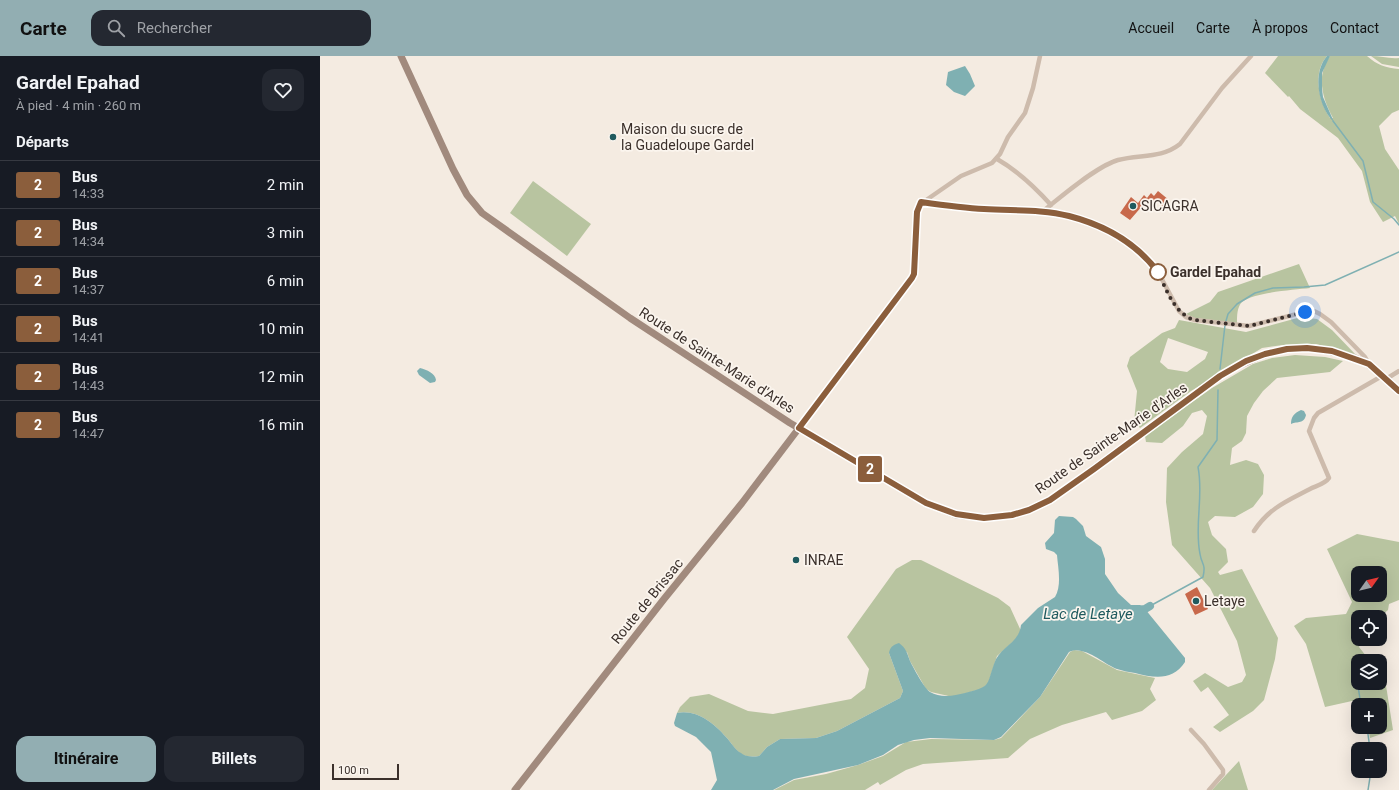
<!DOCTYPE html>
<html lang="fr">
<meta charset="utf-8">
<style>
body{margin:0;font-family:Roboto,sans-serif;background:#242831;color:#f1f3f6;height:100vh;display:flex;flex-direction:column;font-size:15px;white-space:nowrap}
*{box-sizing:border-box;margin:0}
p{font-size:13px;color:#9ea1a6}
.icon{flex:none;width:22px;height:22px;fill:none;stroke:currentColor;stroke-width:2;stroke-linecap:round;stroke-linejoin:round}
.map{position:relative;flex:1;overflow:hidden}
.sheet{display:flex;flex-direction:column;background:#171b24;width:320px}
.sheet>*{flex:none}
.badge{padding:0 8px;border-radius:3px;font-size:14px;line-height:26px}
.needle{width:26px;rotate:56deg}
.tools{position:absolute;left:1031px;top:510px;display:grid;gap:8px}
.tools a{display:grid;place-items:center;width:36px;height:36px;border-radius:8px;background:#171b24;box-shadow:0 4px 16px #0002;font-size:20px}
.scale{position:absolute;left:12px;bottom:10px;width:67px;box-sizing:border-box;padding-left:4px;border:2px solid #3b302b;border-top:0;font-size:11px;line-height:14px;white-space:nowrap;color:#3b302b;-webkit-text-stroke:3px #fbf5ee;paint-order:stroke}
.you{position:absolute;width:20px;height:20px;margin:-10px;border:3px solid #fff;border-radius:50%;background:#1a73e8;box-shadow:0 0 0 6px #1a73e833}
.map>.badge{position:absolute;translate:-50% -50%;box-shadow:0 0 0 2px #fff}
h2{padding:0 16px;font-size:15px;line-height:36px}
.round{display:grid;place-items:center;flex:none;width:42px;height:42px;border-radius:12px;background:#242831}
.headline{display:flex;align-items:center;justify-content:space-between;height:68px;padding:0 16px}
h1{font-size:19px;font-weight:700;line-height:30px}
.action{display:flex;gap:8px;margin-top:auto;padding:8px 16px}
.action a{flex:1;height:46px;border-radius:12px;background:#92aeb2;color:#111;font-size:16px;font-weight:700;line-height:46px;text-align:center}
.action a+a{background:#242831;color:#f1f3f6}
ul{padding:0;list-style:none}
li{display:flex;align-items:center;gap:12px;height:48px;padding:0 16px;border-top:1px solid #363941}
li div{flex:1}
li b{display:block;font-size:15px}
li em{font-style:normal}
li .badge{min-width:44px;font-weight:700;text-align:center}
header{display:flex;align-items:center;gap:24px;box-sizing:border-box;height:56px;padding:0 20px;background:#92aeb2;color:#111}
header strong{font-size:19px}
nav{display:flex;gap:22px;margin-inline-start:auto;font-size:14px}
.search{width:280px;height:36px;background:#242831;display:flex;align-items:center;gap:10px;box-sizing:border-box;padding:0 14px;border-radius:12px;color:#9ea1a6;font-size:15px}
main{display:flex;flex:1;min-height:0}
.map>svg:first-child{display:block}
</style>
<header>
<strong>Carte</strong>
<div class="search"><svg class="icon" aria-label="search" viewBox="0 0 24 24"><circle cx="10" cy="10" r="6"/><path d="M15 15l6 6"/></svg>Rechercher</div>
<nav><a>Accueil</a><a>Carte</a><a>À propos</a><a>Contact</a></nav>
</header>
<main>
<section class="sheet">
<div class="headline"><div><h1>Gardel Epahad</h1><p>À pied · 4 min · 260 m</p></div><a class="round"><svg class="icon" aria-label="heart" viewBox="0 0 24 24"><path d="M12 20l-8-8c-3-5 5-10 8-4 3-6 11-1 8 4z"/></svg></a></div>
<h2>Départs</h2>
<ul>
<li><span class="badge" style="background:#8b5e3c;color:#fff">2</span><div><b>Bus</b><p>14:33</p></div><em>2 min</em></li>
<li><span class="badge" style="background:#8b5e3c;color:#fff">2</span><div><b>Bus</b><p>14:34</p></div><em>3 min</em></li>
<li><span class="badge" style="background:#8b5e3c;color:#fff">2</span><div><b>Bus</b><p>14:37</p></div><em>6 min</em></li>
<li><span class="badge" style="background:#8b5e3c;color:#fff">2</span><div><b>Bus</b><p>14:41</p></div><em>10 min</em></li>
<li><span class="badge" style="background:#8b5e3c;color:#fff">2</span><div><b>Bus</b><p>14:43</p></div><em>12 min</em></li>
<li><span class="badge" style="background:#8b5e3c;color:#fff">2</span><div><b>Bus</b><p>14:47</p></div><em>16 min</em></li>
</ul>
<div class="action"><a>Itinéraire</a><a>Billets</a></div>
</section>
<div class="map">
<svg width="1079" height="734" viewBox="0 0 1079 734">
<rect width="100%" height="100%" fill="#f4ebe1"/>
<path fill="#b8c4a0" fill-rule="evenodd" d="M958,0H1007C992,17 999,45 1010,62H1013C1002,42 996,20 1010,0H1047C1057,9 1066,12 1079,13V54L1072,57L1059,70L1065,93L1079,114V168L1075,160L1063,166L1050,146L1042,115L1018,82L980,53L969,40L968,41L945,17Z
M1051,0C1061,0 1069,3 1079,2V11L1062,8Z
M213,125L271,168L247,200L190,157Z
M979,208L990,232C974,234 934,236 922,246C917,251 917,260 917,267L875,262L866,258L890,246L898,236Z
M981,261L997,263L1012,274L1036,299L996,288L963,289L942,292L871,335L820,372L814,366L817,335L807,310L810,301L842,277L855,272L859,264L926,276ZM848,282L888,296L885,303L867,316L848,313L840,306Z
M975,299L1005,301L1023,305L1010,316L957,322L943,335L934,347L927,360L926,377L922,385L912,392L910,409L926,404L938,408L944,419L943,438L933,451L915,461L895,460L888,466L892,479L906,493L908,506L898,516L900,519L922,513L958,582L955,603L944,644L933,655L900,676L893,671L909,659L888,631L881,636L873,625L885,617L908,631L922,626L926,619L917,585L890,532L852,489L846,446L847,412L862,396L883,378L887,360L882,354L872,357L863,370L842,387L826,386L825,380L892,332L933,308L952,302Z
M1037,478L1079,486V544L1069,548L1068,554L1060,561H1038V583H1042L1039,591L1050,605H1038V627H1060V617L1065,623L1073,674L1050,682L1048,671H1060V649H1043L1041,643L1005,651L986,588L974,570L986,562L1026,558L1032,546L1007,493ZM1038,517H1060V539H1038Z
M592,504H601L678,542L690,551L701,575L696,583L677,600L668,628L661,633L633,641L611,636L606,633L590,605L587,596L569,597L583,635L580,642L517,675L496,682L460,683L447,691L439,700C432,701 427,701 421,698C415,694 411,686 406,681C394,667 376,653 357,657L360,651L370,641L389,638L428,655L453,658L531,643L545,632L549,613L527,581L576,513Z
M754,594L762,595L797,614L835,622L830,633L836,644L822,655L792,664L786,656L742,669L710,683L688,702L603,708L586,714L560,729L558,726L545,734H454L474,724L506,718L538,709L563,700L586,686L611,683L674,684L681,682L720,641L750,596Z
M919,705L928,734H892Z"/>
<path fill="#7fb0b2" d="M1007,0H1010L1002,17V33L1003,41L1014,66C998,51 992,17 1007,0Z
M645,10L650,18L655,30L645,40L634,36L626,29L628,16Z
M100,312C107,314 115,317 116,324L115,326L110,327L99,319L97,315Z
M981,354L984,355L986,359C984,368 978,365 971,368C971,361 974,357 981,354Z
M739,460L753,461L756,463L763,470L766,480L781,491L785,503V518L798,537L811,549H820L825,553L865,602V606C853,625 834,622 815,617C809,616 803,615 797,613C784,608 763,588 749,596L720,641L681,681L674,684L610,682L594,684L578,689L563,699L538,709L474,723L453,734H391L397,724L391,696L376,681L355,670L354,667L357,657C376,653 394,667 406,681C411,686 415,694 421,697C426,701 432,701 439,700L447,691L460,683L496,682L517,675L580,642L583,635L569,597C570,591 573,589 579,587C586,592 587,597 590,605C593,611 604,632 610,636C620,642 634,640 645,637C671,630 666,631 674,608C679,591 699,588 701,569L718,552L735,541C742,529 738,512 737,499L734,496L726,493L725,487L734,477L735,464Z"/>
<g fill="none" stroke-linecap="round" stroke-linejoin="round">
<path stroke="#7fb0b2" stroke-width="1.5" d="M1013,65L1043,105L1053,146L1074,163L1079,169
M906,265L908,258L917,248L935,237L953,232L984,231L1005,229L1079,196
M900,313L905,269
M830,550L883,521C886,507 882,510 880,498C874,469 884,440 878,411L897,384L898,334
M1034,605L1041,649
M1047,671L1050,693
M1048,734L1051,715"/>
<path stroke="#7fb0b2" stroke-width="8" d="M815,554L825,553L830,550"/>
</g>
<path fill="#c8694b" d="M838,135L849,144L844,151L836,145L830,154L823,149L810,164L800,157L811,141L818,147L824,139L827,142L831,137L834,140Z
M877,531L888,553L875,559L865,538Z"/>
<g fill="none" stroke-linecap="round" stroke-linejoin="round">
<path stroke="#cdbbac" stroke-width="4.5" d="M677,103C698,115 714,130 731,149
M601,146L662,153L722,156L749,160L775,169L811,187L825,199L838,216L859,255L866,261L875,264L929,270L985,256L994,255L1000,258L1011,266L1045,301L1049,308
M722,156C740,141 777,110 798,104C820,98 841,103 860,88L902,32L931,0
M1066,323L1079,315
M479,372L593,222L594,218L597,156L599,149L641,120L672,107L680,98L688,81L705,57L713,32L720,0
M934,475C949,452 967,445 990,433C996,430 1005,428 1009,422L989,375L994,362L998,357L1062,320
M871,674L884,688L903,714V718L889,734"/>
<path stroke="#a18a7d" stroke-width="7" d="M81,0L133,113L147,139L162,157L310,262L470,367L606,447L636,459L664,462L692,459L709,454L730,444L900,320C940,297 974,284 1020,298C1030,300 1041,303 1049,309C1060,316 1070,326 1079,335
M195,734L344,543L422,447L479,372"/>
</g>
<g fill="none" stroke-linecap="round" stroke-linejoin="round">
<g stroke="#fff" stroke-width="9">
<path id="line" d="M838,216C816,187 784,169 749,160C722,153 692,155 664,153C643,152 622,149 601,146L597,156L594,218L592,222L479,372L606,447L636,458L664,462L692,459L709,454L730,444L774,413L900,320L926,305L945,298L967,293L987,292L1012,295L1049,308L1079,335"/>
</g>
<use href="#line" stroke="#8b5e3c" stroke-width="6"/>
<path stroke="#3b302b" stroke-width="4" stroke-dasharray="0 7.2" d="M838,216C846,233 854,257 874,264L929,270L985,256"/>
</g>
<g fill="#1f5a5e" stroke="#fbf5ee" stroke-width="1.5">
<circle cx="293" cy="81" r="4"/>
<circle cx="813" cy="150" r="4"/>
<circle cx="476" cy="504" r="4"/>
<circle cx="876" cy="545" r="4"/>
</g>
<circle fill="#fff" stroke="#8b5e3c" stroke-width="2" cx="838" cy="216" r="8"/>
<g text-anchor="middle" stroke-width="3.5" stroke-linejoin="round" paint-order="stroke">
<g font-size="14" fill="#3b302b" stroke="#fbf5ee" text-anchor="start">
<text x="301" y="78">Maison du sucre de<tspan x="301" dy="16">la Guadeloupe Gardel</tspan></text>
<text x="821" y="155">SICAGRA</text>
<text x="484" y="509">INRAE</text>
<text x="884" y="550">Letaye</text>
</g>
<g font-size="14" font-weight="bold" fill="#3b302b" stroke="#fbf5ee" text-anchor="start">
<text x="850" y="221">Gardel Epahad</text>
</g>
<g font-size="14" fill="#3b302b" stroke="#fbf5ee">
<text transform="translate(397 304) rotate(33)" y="5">Route de Sainte-Marie d'Arles</text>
<text transform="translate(791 382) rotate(-35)" y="5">Route de Sainte-Marie d'Arles</text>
<text transform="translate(327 545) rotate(-51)" y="5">Route de Brissac</text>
</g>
<g font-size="15" font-style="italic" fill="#1f5a5e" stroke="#fbf5ee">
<text x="768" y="563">Lac de Letaye</text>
</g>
</g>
</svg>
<div class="tools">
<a><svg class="needle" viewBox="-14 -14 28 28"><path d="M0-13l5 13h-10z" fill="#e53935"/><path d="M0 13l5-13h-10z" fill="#9ea1a6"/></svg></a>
<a><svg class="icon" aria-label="locate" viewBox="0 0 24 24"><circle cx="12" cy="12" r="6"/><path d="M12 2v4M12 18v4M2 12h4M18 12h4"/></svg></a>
<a><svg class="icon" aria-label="layers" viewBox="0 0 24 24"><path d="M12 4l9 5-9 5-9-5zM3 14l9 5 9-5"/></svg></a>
<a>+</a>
<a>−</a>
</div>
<div class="scale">100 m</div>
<div class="you" style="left:985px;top:256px"></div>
<b class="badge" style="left:550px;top:413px;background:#8b5e3c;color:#fff">2</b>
</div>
</main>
